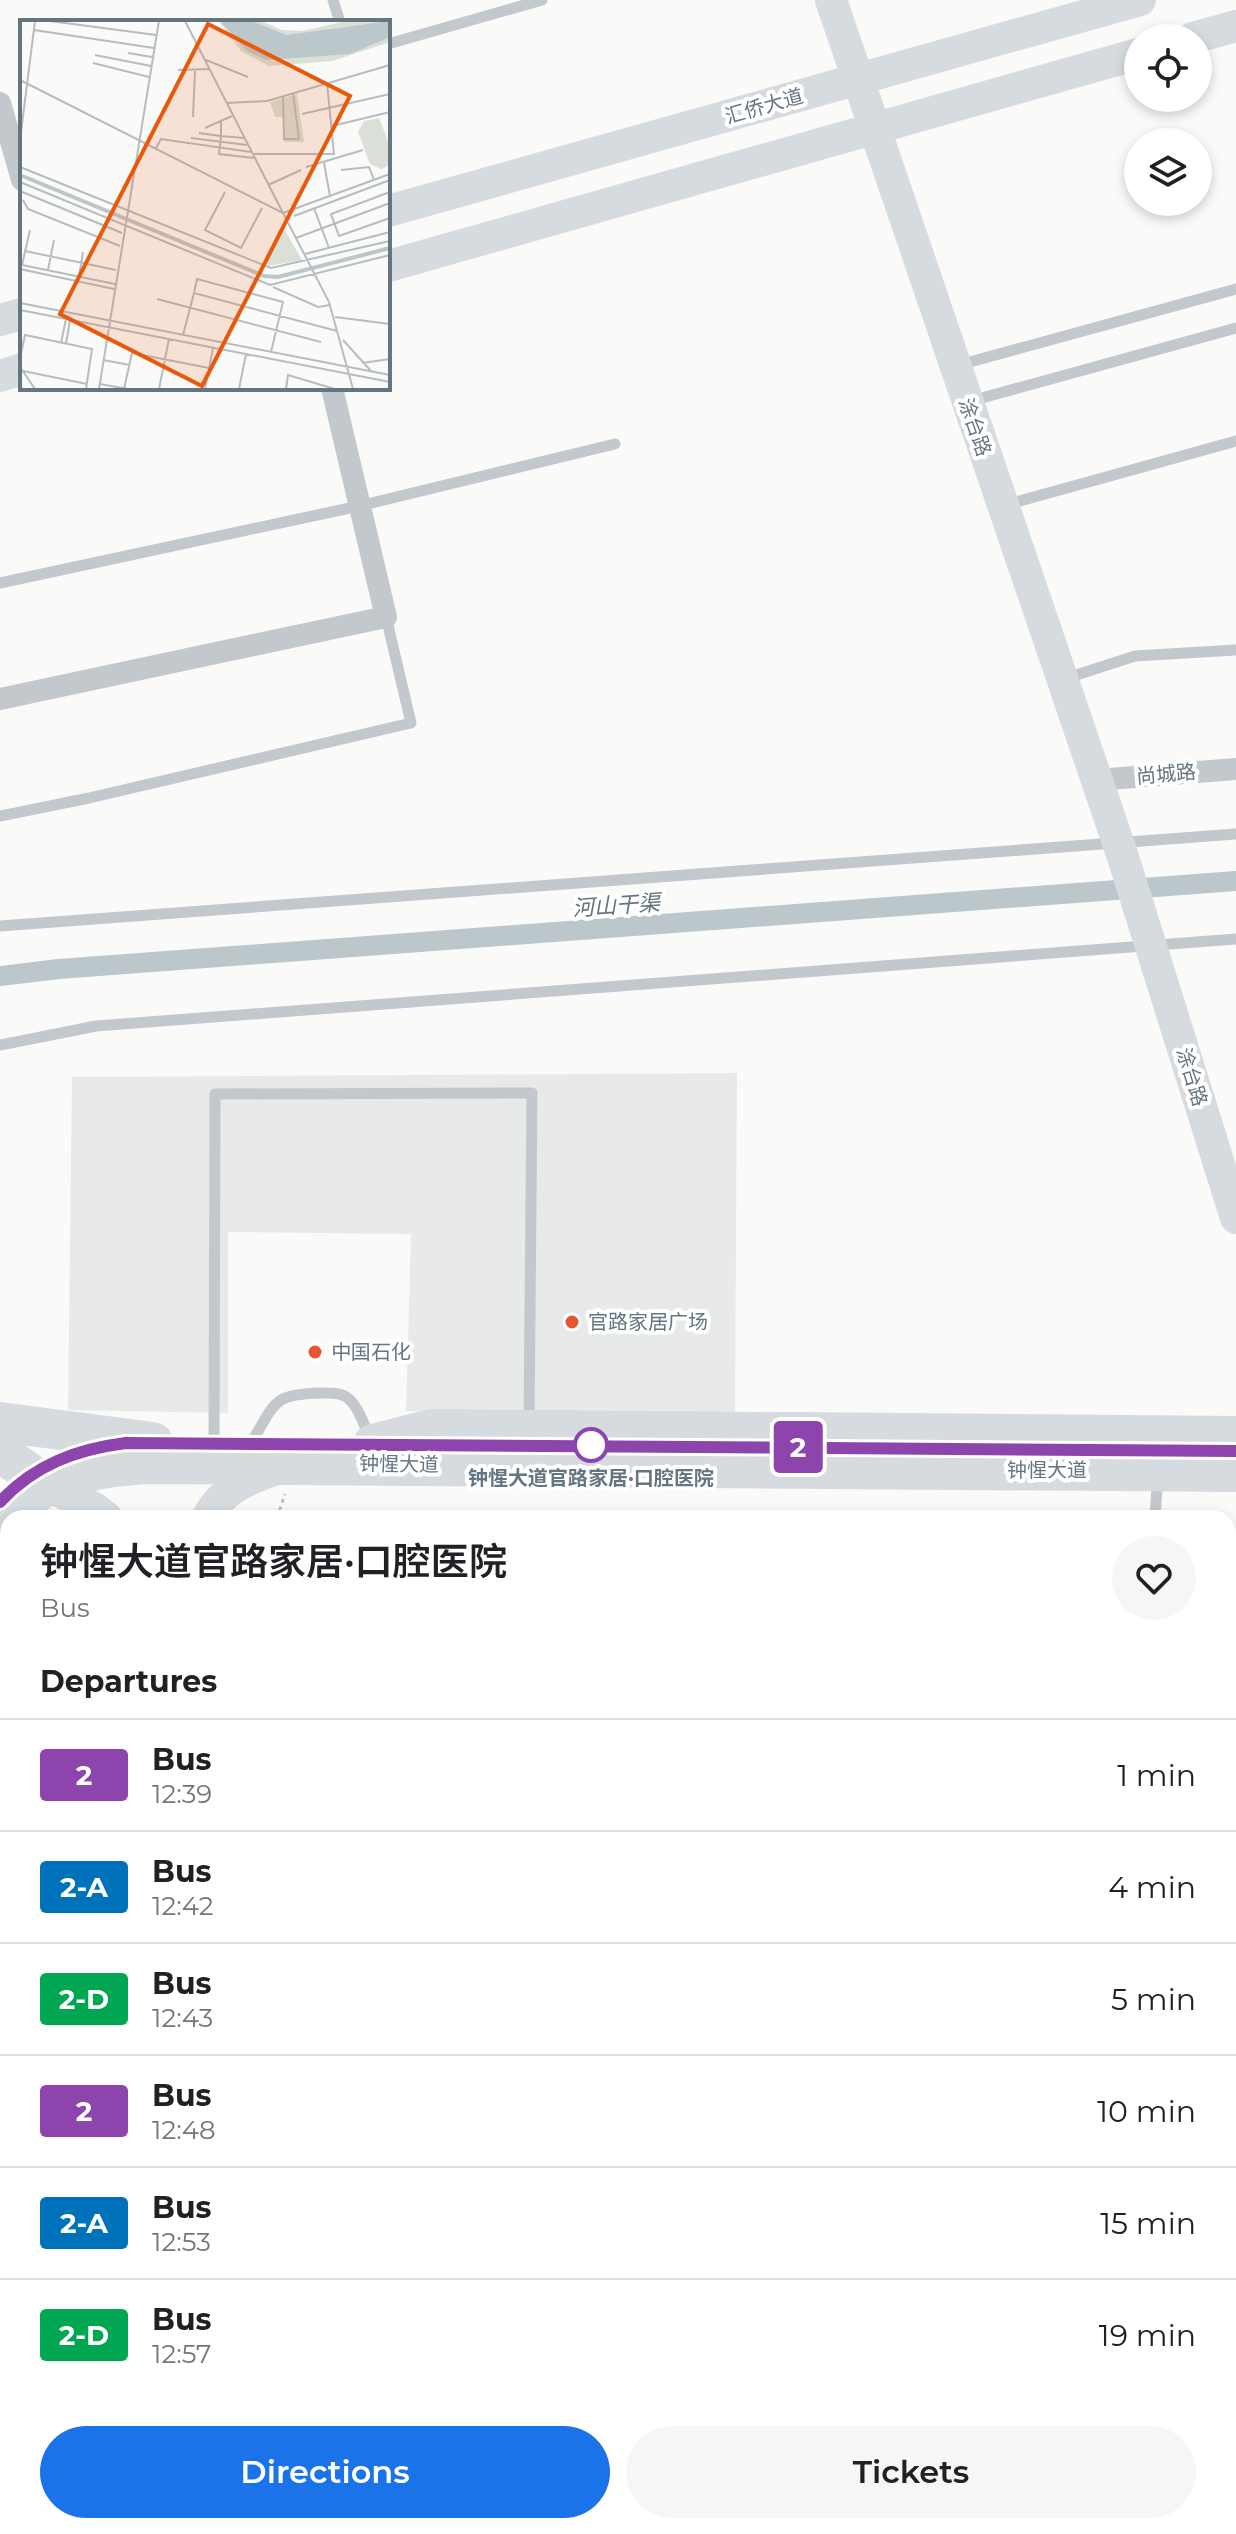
<!DOCTYPE html>
<meta charset="utf-8">
<style>
body{margin:0;font-family:Montserrat,"Noto Sans SC",sans-serif;background:#f6f6f6;color:#202124;height:100vh;display:flex;flex-direction:column;font-size:30px;white-space:nowrap}
*{box-sizing:border-box;margin:0}
p{font-size:26px;color:#757577}
.icon{flex:none;width:44px;height:44px;fill:none;stroke:currentColor;stroke-width:2;stroke-linecap:round;stroke-linejoin:round}
.map{position:relative;flex:1;overflow:hidden}
.drawer{position:absolute;left:0px;top:1510px;width:1236px;height:1024px;display:flex;flex-direction:column;background:#fff;border-radius:24px 24px 0 0;box-shadow:0 4px 12px #0003}
.drawer>*{flex:none}
.badge{padding:0 16px;border-radius:6px;font-size:28px;line-height:52px}
.controls{position:absolute;left:1124px;top:24px;display:grid;gap:16px}
.controls a{display:grid;place-items:center;width:88px;height:88px;border-radius:50%;background:#fff;box-shadow:0 4px 12px #0003;font-size:40px}
.map>.badge{position:absolute;translate:-50% -50%;box-shadow:0 0 0 4px #fff}
h2{padding:0 40px;font-size:30px;line-height:72px}
.round{display:grid;place-items:center;flex:none;width:84px;height:84px;border-radius:42px;background:#f6f6f6}
.summary{display:flex;align-items:center;justify-content:space-between;height:136px;padding:0 40px}
h1{font-size:38px;font-weight:600;line-height:60px}
.cta{display:flex;gap:16px;margin-top:auto;padding:16px 40px}
.cta a{flex:1;height:92px;border-radius:48px;background:#1a73e8;color:#fff;font-size:32px;font-weight:600;line-height:92px;text-align:center}
.cta a+a{background:#f6f6f6;color:#202124}
ul{padding:0;list-style:none}
li{display:flex;align-items:center;gap:24px;height:112px;padding:0 40px;border-top:2px solid #e0e0e0}
li div{flex:1}
li b{display:block;font-size:30px}
li em{font-style:normal}
li .badge{min-width:88px;font-weight:700;text-align:center}
.map>svg:first-child{display:block}
</style>
<div class="map">
<svg width="1236" height="2534" viewBox="0 0 1236 2534">
<rect width="100%" height="100%" fill="#fafaf8"/>
<path fill="#e8e9e9" d="M737,1073L735,1415L406,1411L411,1234L228,1232V1413L68,1410L72,1077Z
M8,1583V2017L0,2021V1586Z"/>
<path fill="#dadfd7" d="M536,2526H1089L1105,2534H523Z"/>
<path fill="#bbc7cb" d="M606,2526H1044L1075,2534H589Z"/>
<g fill="none" stroke-linecap="round" stroke-linejoin="round">
<path stroke="#bbc7cb" stroke-width="20" d="M0,976L59,969L1236,881"/>
</g>
<path fill="#aab3b9" d="M8,1784V1833L0,1839V1786Z"/>
<g fill="none" stroke-linecap="round" stroke-linejoin="round">
<path stroke="#bbbfc2" stroke-width="3" stroke-dasharray="4 4" stroke-linecap="butt" d="M277,1518L285,1494"/>
<path stroke="#c3c8cc" stroke-width="11" d="M333,0L340,22
M388,44L542,0
M959,365L1236,289
M971,401L1236,328
M1005,505L1236,441
M0,583L359,506L615,444
M1064,679L1135,656L1236,650
M0,816L89,798L411,723L386,617
M0,926L1236,834
M0,1045L96,1026L1236,939
M214,1443L215,1094L532,1093L529,1425
M251,1443C276,1403 271,1394 321,1393C331,1393 343,1392 351,1401C360,1410 365,1428 371,1440
M1155,1518L1157,1487
M0,1929L8,1922
M1228,2126L1236,2123
M0,2280L8,2273
M0,2443L8,2435"/>
<path stroke="#c3c8cc" stroke-width="22" d="M0,103L22,180
M0,699L386,617L332,388
M1097,780L1236,769
M0,2026L8,2021
M0,2236L8,2248
M215,2534L223,2526"/>
<path stroke="#d6dbdf" stroke-width="32" d="M831,0L1122,854L1236,1218
M1193,38L1236,26
M388,211L1140,0
M388,266L1138,54
M0,320L22,314
M0,376L22,369
M48,1486L94,1508L107,1518
M207,1518C222,1489 247,1479 277,1469
M0,1564L8,1562
M1228,2356L1236,2362"/>
<path stroke="#d6dbdf" stroke-width="36" d="M10,1518L48,1486"/>
<path stroke="#d6dbdf" stroke-width="40" d="M0,1422L153,1442
M373,1444L432,1429L1236,1436
M0,1452L48,1486C83,1470 116,1465 155,1464L1236,1472"/>
</g>
<g fill="none" stroke-linecap="round" stroke-linejoin="round">
<g stroke="#fff" stroke-width="18">
<path id="line" d="M0,1502C34,1465 77,1449 126,1443L1236,1451"/>
</g>
<use href="#line" stroke="#8e44ad" stroke-width="12"/>
</g>
<g fill="#e4572e" stroke="#fff" stroke-width="3">
<circle cx="572" cy="1322" r="8"/>
<circle cx="315" cy="1352" r="8"/>
</g>
<circle fill="#fff" stroke="#8e44ad" stroke-width="4" cx="591" cy="1445" r="16"/>
<g text-anchor="middle" stroke-width="8" stroke-linejoin="round" paint-order="stroke">
<g font-size="20" fill="#657683" stroke="#fff">
<text transform="translate(764 106) rotate(-16)" y="7">汇侨大道</text>
<text transform="translate(975 427) rotate(71)" y="7">涂台路</text>
<text transform="translate(1166 774) rotate(-5)" y="7">尚城路</text>
<text transform="translate(1192 1077) rotate(73)" y="7">涂台路</text>
<text transform="translate(399 1464) rotate(1)" y="7">钟惺大道</text>
<text x="1047" y="1477">钟惺大道</text>
</g>
<g font-size="20" fill="#657683" stroke="#fff" text-anchor="start">
<text x="588" y="1329">官路家居广场</text>
<text x="331" y="1359">中国石化</text>
</g>
<g font-size="20" font-weight="bold" fill="#657683" stroke="#fff">
<text x="591" y="1485">钟惺大道官路家居·口腔医院</text>
</g>
<g font-size="22" font-style="italic" fill="#60757c" stroke="#fff">
<text transform="translate(616 905) rotate(-4)" y="8">河山干渠</text>
</g>
</g>
<g transform="translate(20 20)">
<rect width="370" height="370" fill="#fafaf8"/>
<path d="M199,1H241L262,10L282,11L327,1H370V22L312,41L249,46L221,31ZM277,74L284,122H264L263,97H255L250,82ZM359,98L370,126V145L361,149L350,144L338,112L344,101ZM264,209L282,240L248,246L246,241Z" fill="#dadfd7"/>
<path d="M200,1H231L267,15L370,1V17L330,34L246,40L227,31Z" fill="#bbc7cb"/>
<path fill="none" stroke="#bbc7cb" stroke-width="4" d="M0,155L244,256L258,257L370,228"/>
<path fill="none" stroke="#b5bdc2" stroke-width="2" d="M30,1L136,15M165,1L263,193M14,10L134,28M108,33L132,37M75,35L131,46M186,40L228,57M73,43L129,57M158,50L189,49M0,60L263,193L309,282L333,369M263,76L264,119H279L273,73M206,83L247,81L370,45M282,94L370,74M173,97L175,51M312,106L370,92M185,108L212,96M179,113L201,116V101M171,118L227,125M224,118L201,116L199,134L234,138M0,120L15,1M136,128L141,119L231,132M234,134H314L307,63M304,143L310,176M0,147L251,248L370,221M286,147L343,130M321,150L349,147L354,160M0,162L250,265L370,235M248,165L281,150M0,171L102,213M205,172L185,210L221,228L242,188M370,172L311,194L319,216L370,198M3,180L8,189L100,226M294,188L309,228M263,193L370,154M274,196L370,160M10,210L2,245L95,264M276,218L370,183M5,231L96,250M285,234L370,212M0,249L94,269M28,250L34,220M59,256L63,232M253,267L298,287L310,285M174,273L177,259L263,282L251,332M137,279L301,322M0,283L370,355M0,290L370,362M315,297L370,304M163,315L174,273L317,311M323,320L351,351M41,323L46,299M46,324L50,300M0,338L5,315L72,329L66,369M83,340L110,345M342,343L370,339M0,347L15,369M3,351L67,364M80,364L108,369M79,369L139,1M104,369L112,333L189,348M139,369L149,319M185,369L193,328M219,369L226,334M266,369L268,355L315,369"/>
<path fill="#e8590c" fill-opacity="0.15" stroke="#e8590c" stroke-width="4" d="M188,4L330,76L182,366L40,294Z"/>
<rect width="370" height="370" fill="none" stroke="#657683" stroke-width="4"/>
</g>
</svg>
<div class="controls">
<a><svg class="icon" aria-label="locate" viewBox="0 0 24 24"><circle cx="12" cy="12" r="6"/><path d="M12 2v4M12 18v4M2 12h4M18 12h4"/></svg></a>
<a><svg class="icon" aria-label="layers" viewBox="0 0 24 24"><path d="M12 4l9 5-9 5-9-5zM3 14l9 5 9-5"/></svg></a>
</div>
<b class="badge" style="left:798px;top:1447px;background:#8e44ad;color:#fff">2</b>
<section class="drawer">
<div class="summary"><div><h1>钟惺大道官路家居·口腔医院</h1><p>Bus</p></div><a class="round"><svg class="icon" aria-label="heart" viewBox="0 0 24 24"><path d="M12 20l-8-8c-3-5 5-10 8-4 3-6 11-1 8 4z"/></svg></a></div>
<h2>Departures</h2>
<ul>
<li><span class="badge" style="background:#8e44ad;color:#fff">2</span><div><b>Bus</b><p>12:39</p></div><em>1 min</em></li>
<li><span class="badge" style="background:#0072bc;color:#fff">2-A</span><div><b>Bus</b><p>12:42</p></div><em>4 min</em></li>
<li><span class="badge" style="background:#00a651;color:#fff">2-D</span><div><b>Bus</b><p>12:43</p></div><em>5 min</em></li>
<li><span class="badge" style="background:#8e44ad;color:#fff">2</span><div><b>Bus</b><p>12:48</p></div><em>10 min</em></li>
<li><span class="badge" style="background:#0072bc;color:#fff">2-A</span><div><b>Bus</b><p>12:53</p></div><em>15 min</em></li>
<li><span class="badge" style="background:#00a651;color:#fff">2-D</span><div><b>Bus</b><p>12:57</p></div><em>19 min</em></li>
</ul>
<div class="cta"><a>Directions</a><a>Tickets</a></div>
</section>
</div>
